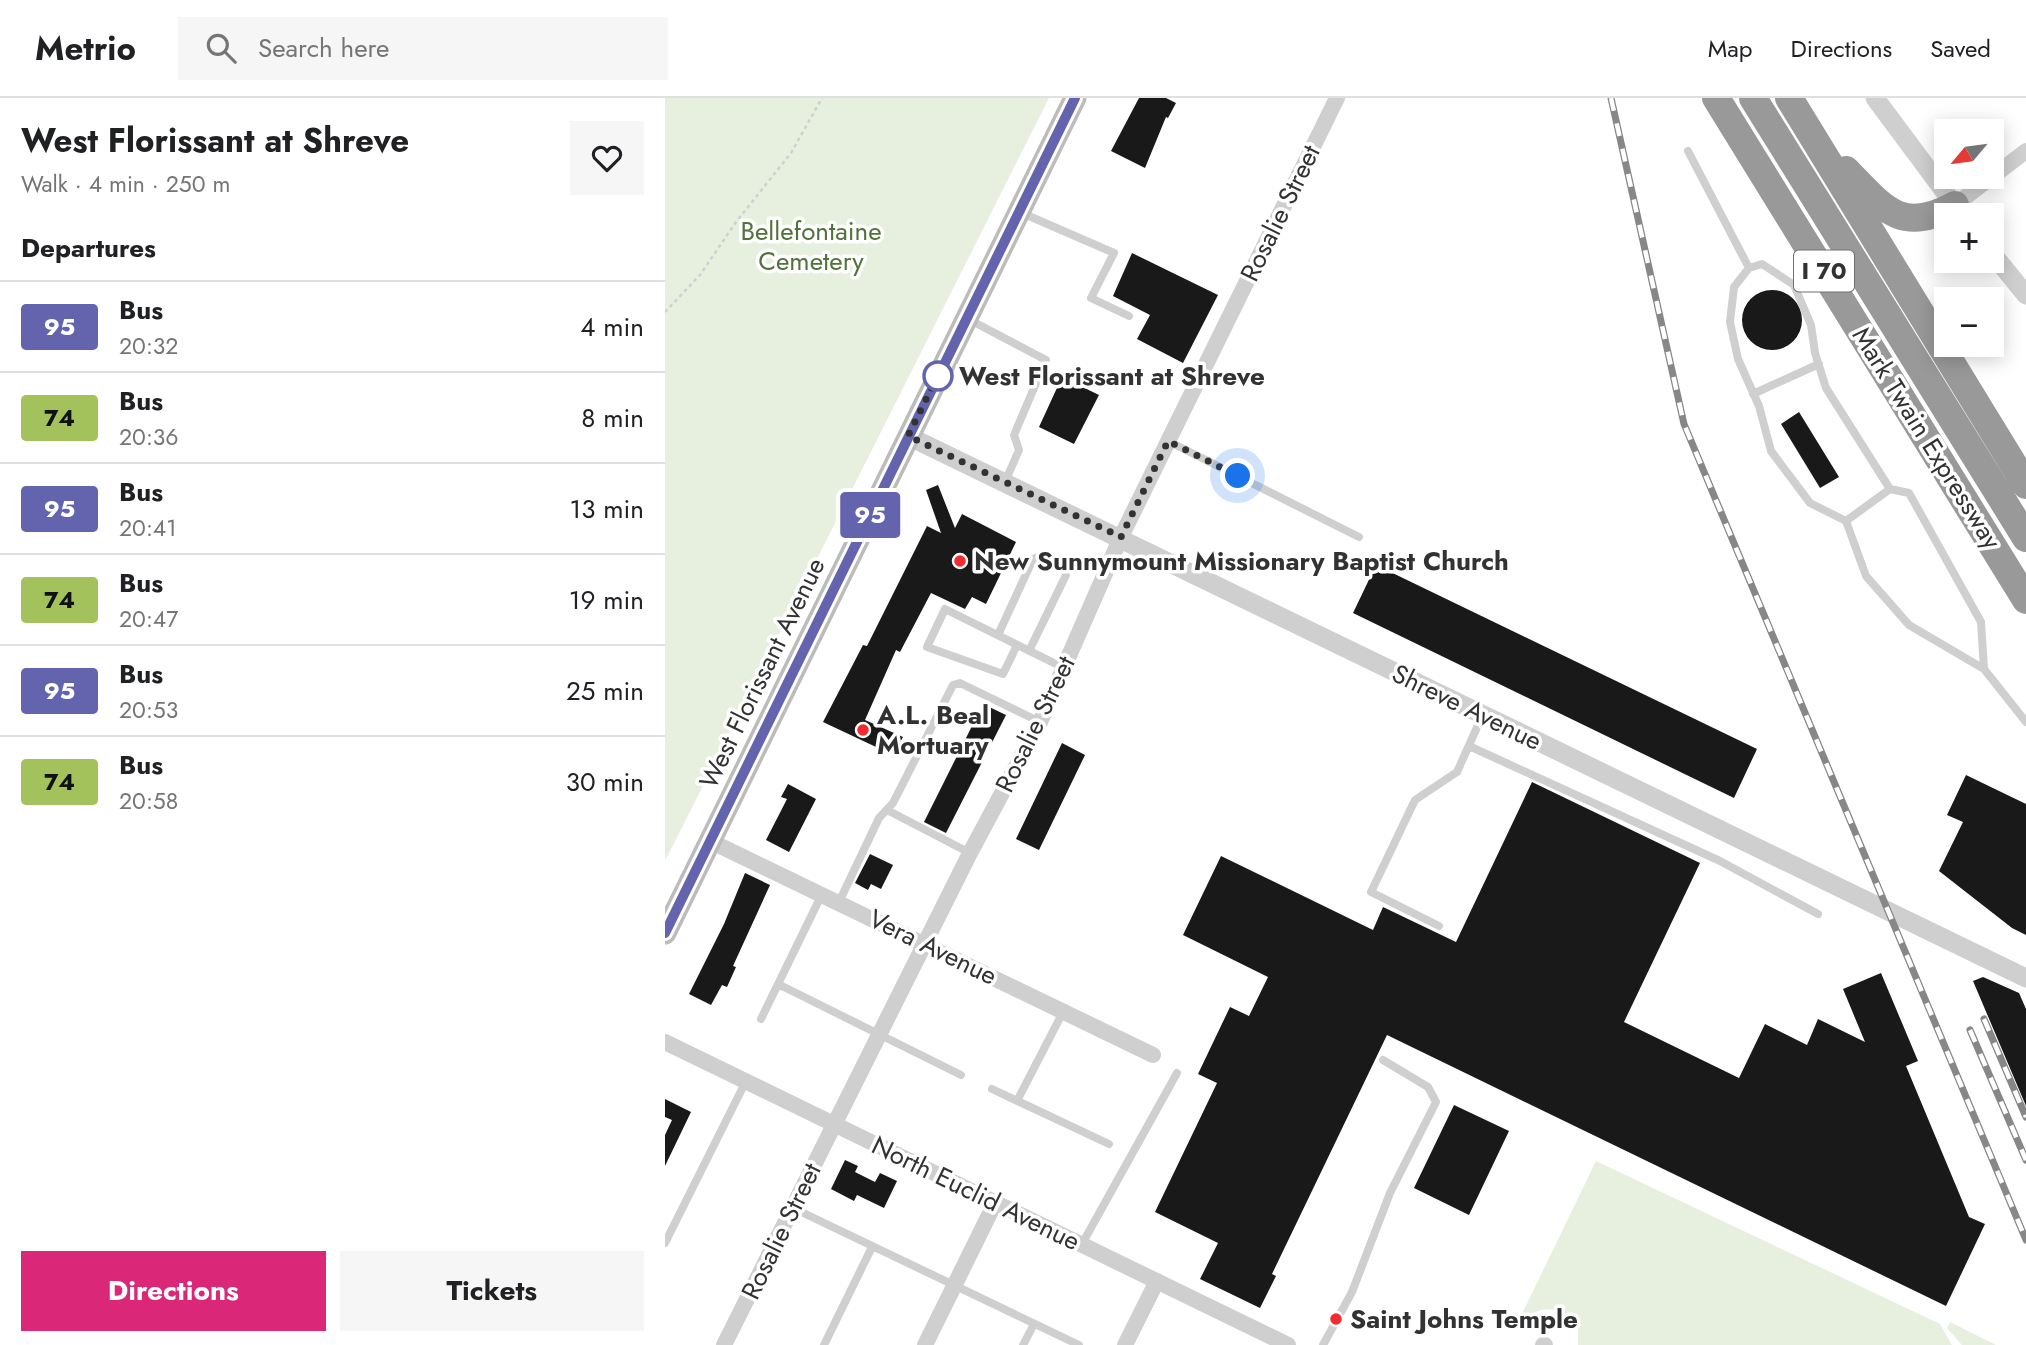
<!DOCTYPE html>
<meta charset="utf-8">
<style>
body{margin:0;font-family:Jost,sans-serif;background:#f6f6f6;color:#202124;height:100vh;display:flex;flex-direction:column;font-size:26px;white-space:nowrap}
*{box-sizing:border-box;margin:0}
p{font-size:23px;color:#757577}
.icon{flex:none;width:38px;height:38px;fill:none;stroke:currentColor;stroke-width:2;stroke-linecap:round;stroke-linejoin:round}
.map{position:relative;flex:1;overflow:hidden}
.drawer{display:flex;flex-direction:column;background:#fff;width:665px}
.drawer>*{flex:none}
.badge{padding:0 14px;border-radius:5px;font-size:24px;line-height:46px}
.needle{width:46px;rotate:241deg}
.fabs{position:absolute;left:1269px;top:21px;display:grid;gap:14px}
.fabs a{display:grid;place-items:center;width:70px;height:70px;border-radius:0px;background:#fff;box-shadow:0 4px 18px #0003;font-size:35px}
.you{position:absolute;width:35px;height:35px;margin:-18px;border:5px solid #fff;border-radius:50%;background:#1a73e8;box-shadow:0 0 0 10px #1a73e833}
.map>.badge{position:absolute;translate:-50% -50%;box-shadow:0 0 0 4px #fff}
h2{padding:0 21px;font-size:26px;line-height:63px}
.round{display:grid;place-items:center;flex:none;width:74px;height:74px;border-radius:0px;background:#f6f6f6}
.overview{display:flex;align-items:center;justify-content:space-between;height:119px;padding:0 21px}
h1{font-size:33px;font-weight:700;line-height:52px}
.primary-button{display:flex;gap:14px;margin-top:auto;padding:14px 21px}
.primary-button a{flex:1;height:80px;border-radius:0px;background:#db2777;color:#fff;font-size:28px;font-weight:700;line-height:80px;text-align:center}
.primary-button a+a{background:#f6f6f6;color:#202124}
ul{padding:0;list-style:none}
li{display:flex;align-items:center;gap:21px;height:91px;padding:0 21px;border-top:2px solid #e0e0e0}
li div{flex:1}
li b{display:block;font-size:26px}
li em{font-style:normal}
li .badge{min-width:77px;font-weight:700;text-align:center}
header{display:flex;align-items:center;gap:42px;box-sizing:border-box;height:98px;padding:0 35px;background:#fff;border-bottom:2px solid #e0e0e0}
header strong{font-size:33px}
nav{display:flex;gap:38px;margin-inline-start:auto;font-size:24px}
.search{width:490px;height:63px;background:#f6f6f6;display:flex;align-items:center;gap:18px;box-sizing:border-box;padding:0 24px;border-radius:0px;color:#757577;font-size:26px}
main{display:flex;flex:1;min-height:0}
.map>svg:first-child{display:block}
</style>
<header>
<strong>Metrio</strong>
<div class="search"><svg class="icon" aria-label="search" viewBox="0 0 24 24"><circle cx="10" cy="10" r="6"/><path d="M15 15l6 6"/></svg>Search here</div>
<nav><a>Map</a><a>Directions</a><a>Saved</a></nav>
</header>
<main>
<section class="drawer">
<div class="overview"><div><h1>West Florissant at Shreve</h1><p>Walk · 4 min · 250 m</p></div><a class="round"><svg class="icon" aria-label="heart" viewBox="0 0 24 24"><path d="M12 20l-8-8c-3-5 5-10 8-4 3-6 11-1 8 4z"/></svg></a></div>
<h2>Departures</h2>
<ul>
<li><span class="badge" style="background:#6364ad;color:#fff">95</span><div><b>Bus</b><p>20:32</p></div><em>4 min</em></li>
<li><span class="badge" style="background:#a3c25b;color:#111">74</span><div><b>Bus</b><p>20:36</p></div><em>8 min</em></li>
<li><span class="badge" style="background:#6364ad;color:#fff">95</span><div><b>Bus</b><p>20:41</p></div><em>13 min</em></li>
<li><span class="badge" style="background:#a3c25b;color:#111">74</span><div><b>Bus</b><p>20:47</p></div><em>19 min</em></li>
<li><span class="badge" style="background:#6364ad;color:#fff">95</span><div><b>Bus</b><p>20:53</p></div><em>25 min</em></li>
<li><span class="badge" style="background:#a3c25b;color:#111">74</span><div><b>Bus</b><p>20:58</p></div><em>30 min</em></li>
</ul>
<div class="primary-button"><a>Directions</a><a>Tickets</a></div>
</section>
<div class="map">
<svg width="1361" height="1247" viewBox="0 0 1361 1247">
<rect width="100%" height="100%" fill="#fff"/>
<path fill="#e7efdf" d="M0,0H384L0,763Z
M931,1063L1275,1226L1287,1247H913V1229C898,1209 878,1205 858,1222L855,1220Z
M1285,1224L1331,1247H1297L1282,1230Z"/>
<path fill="#191919" d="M474,0H501L511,5L503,20L501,19L480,70L446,53Z
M467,155L553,197L518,265L472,241L485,217L448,198Z
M1077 222a30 30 0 1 1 60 0a30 30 0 1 1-60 0Z
M397,279L434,297L409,346L374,329Z
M1134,314L1174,379L1155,390L1116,326Z
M273,387L290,430L297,416L351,444L321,506L307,499L300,511L266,495L235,554L231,552L200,622L238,639L228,657L158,624L198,547L202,548L262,428L276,435L261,392Z
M711,467L1092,651L1069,700L688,515Z
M318,606L341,617L281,735L259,724Z
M397,645L420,657L374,752L351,741Z
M1301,677L1361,706V837L1347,830L1274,773L1298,724L1282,717Z
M867,684L1035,765L959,924L1074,980L1100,926L1142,947L1153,921L1200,944L1178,891L1216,875L1253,963L1241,968L1304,1119L1320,1126L1281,1208L722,937L607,1176L611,1178L595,1210L535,1181L553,1145L490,1114L552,985L533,976L565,909L584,918L603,879L518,837L556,758L708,832L718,809L791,844Z
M123,686L151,701L124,754L101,742L122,701L116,699Z
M205,756L228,767L216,791L206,786L203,792L190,785Z
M80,775L105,787L68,868L71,869L62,889L57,887L46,907L24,896L59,826Z
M1318,879L1354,895L1361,911V1008L1308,883Z
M0,1001L26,1014L0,1068V1037L7,1022L0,1019Z
M789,1007L844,1033L804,1117L749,1090Z
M180,1062L193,1068L190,1074L210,1084L215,1075L232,1083L219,1110L192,1097L189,1103L166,1091Z"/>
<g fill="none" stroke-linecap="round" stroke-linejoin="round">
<path stroke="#cfcfcf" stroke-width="2.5" stroke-dasharray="3.5 3.5" stroke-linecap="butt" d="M0,214L35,177L71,124L126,55L157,0"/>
<path stroke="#cfcfcf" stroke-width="8" d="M1023,53L1084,170L1069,189L1065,224L1073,261L1094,308L1106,353L1145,405L1181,423L1201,478L1244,527L1319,571L1361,624
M357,115L449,155L426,200L464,218
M1084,170L1097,166L1129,187L1146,227L1150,255L1161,290L1225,391L1244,395L1316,524L1319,571
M303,221L381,262L349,337L354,352L340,384
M1088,296L1154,266
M503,343L694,439
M1181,423L1225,391
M333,537L368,461L378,457L398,467L401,477L364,553
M352,547L338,576L262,549L280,511C319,530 359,550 399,570
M804,648L1055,763L1153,816
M222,712L305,755
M174,804L214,720L228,705L288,587L295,585L375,624
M774,828L706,794L750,702L792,674L818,616
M113,886L296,977
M96,921L157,796
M327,991L444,1046
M352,1003L399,912
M128,1110L414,1247
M0,1145L81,983
M417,1146L512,975
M159,1247L207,1149
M358,1247L369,1226
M658,1247L687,1194L725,1095L771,1004L763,989L718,962"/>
<path stroke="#cfcfcf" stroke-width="16" d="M1290,107L1361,53
M47,744L488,957
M0,944L623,1247
M59,1247L305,755L375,624L456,439L672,0
M260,1247L330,1105
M460,1247L492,1183
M878,1247H880"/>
<path stroke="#cfcfcf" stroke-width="19" d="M1210,0L1297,117
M1326,154L1361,197
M243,338L1361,880"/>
<path stroke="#bcbcbc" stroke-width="23" d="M0,835L410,0"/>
<path stroke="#999" stroke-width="28" d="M1051,0L1361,502
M1088,0L1361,440
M1124,0L1361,387
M1181,72C1218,110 1236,137 1290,107"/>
<g stroke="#878787" stroke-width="7">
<path id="rail" d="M946,0L1019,326L1361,1142
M1319,921L1361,1019
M1305,932L1361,1062"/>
</g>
<use href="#rail" stroke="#fff" stroke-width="4.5" stroke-dasharray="13" stroke-linecap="butt"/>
</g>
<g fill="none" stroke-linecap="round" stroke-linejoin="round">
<g stroke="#fff" stroke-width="16">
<path id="line" d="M0,835L410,0"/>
</g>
<use href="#line" stroke="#6364ad" stroke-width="10"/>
<path stroke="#323232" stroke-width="7" stroke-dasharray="0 12.6" d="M273,278L278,267L243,338L456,439L503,343L573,378"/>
</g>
<circle fill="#fff" stroke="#6364ad" stroke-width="3.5" cx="273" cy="278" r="14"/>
<g fill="#f22b31" stroke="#fff" stroke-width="2.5">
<circle cx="295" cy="463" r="7"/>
<circle cx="198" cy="632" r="7"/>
<circle cx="671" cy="1221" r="7"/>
</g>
<g text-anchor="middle" stroke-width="7" stroke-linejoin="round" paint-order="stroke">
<rect fill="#fff" stroke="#707070" stroke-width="2" x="1129" y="152.5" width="60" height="41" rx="5"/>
<g font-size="24" font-weight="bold" fill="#323232">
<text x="1159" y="181">I 70</text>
</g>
<g font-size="26" fill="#323232" stroke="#fff">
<text transform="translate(615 115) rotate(-64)" y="9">Rosalie Street</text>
<text transform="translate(1262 340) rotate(58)" y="9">Mark Twain Expressway</text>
<text transform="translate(97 575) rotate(-64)" y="9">West Florissant Avenue</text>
<text transform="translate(802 609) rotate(26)" y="9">Shreve Avenue</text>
<text transform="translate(370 626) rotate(-64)" y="9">Rosalie Street</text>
<text transform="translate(268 849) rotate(26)" y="9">Vera Avenue</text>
<text transform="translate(311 1095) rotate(26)" y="9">North Euclid Avenue</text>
<text transform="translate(116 1133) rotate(-64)" y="9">Rosalie Street</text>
</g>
<g font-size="26" fill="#52723b" stroke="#fff">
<text x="146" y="142">Bellefontaine<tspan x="146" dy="30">Cemetery</tspan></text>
</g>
<g font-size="26" font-weight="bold" fill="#323232" stroke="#fff" text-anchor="start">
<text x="294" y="287">West Florissant at Shreve</text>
</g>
<g font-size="26" font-weight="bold" fill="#323232" stroke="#fff" text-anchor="start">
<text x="309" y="472">New Sunnymount Missionary Baptist Church</text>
<text x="212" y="626">A.L. Beal<tspan x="212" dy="30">Mortuary</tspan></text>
<text x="685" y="1230">Saint Johns Temple</text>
</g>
</g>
</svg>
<div class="fabs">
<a><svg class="needle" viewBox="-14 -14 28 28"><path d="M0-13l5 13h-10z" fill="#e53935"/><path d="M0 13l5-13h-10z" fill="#757577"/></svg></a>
<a>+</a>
<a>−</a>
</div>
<div class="you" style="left:573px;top:378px"></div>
<b class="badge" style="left:205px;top:417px;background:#6364ad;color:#fff">95</b>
</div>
</main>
